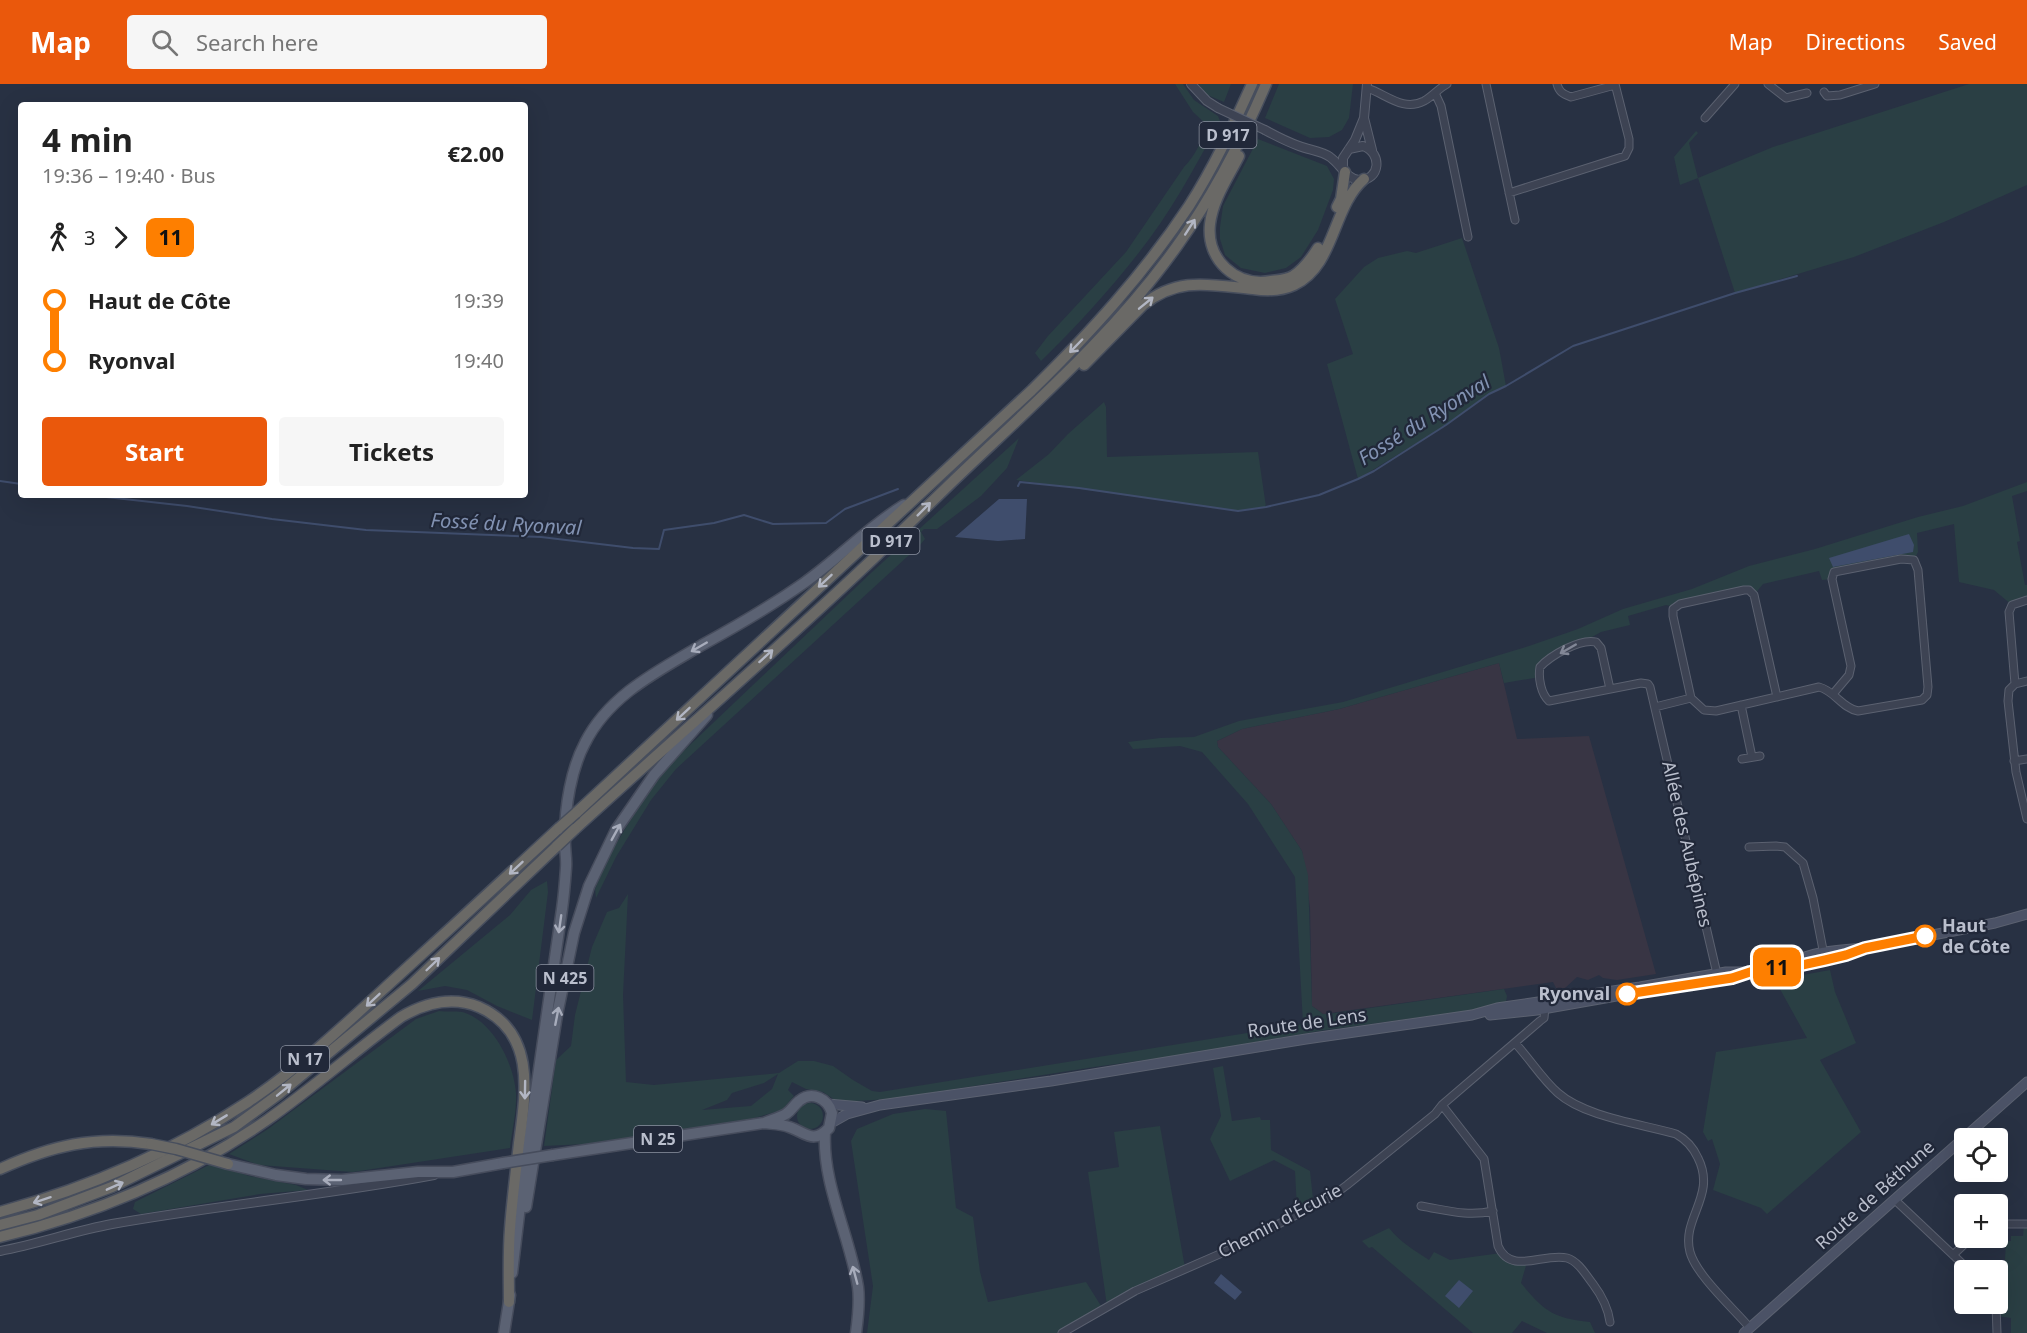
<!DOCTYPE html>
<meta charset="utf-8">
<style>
body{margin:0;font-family:"Noto Sans",sans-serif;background:#f6f6f6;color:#222;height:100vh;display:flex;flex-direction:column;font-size:22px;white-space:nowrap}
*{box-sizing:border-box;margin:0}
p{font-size:20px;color:#767676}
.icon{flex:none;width:33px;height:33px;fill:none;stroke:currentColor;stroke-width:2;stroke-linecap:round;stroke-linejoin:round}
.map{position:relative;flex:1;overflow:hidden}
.side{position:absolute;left:18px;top:18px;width:510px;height:396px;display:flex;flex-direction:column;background:#fff;border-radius:6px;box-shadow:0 6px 24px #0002}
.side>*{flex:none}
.badge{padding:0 12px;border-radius:9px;font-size:21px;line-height:39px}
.fabs{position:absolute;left:1954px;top:1044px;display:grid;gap:12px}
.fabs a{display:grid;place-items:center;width:54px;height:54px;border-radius:6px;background:#fff;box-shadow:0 6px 24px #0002;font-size:30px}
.map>.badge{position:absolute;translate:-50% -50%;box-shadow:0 0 0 3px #fff}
.legs{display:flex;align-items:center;gap:9px;height:66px;padding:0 24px;font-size:20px}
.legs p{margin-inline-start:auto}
.head{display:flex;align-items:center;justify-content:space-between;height:102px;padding:0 24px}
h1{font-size:33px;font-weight:700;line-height:45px}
.cta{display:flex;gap:12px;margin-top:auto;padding:12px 24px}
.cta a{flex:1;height:69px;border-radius:6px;background:#ea580c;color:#fff;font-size:24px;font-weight:700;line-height:69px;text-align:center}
.cta a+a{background:#f6f6f6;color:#222}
ul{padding:0 24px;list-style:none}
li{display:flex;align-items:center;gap:21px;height:60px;font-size:22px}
li i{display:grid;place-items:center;width:9px;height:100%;margin:0 8px;background:currentColor}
li i::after{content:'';width:15px;height:15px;margin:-8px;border:4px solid;border-radius:50%;background:#fff}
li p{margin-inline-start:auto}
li:first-child i{background:linear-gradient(#0000 50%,currentColor 0)}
li:last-child i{background:linear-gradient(currentColor 50%,#0000 0)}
header{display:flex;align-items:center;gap:36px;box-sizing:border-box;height:84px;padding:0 30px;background:#ea580c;color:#fff}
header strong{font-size:28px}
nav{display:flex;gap:33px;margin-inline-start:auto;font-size:21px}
.search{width:420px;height:54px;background:#f6f6f6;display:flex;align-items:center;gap:15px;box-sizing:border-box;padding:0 21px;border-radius:6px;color:#767676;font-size:22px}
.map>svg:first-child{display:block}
</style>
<header>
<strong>Map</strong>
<div class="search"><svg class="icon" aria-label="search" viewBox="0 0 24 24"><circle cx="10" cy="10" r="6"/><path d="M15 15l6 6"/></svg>Search here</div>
<nav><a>Map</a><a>Directions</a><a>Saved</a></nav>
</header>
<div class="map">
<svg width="2027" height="1249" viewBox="0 0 2027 1249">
<rect width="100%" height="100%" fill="#283143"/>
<path fill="#383544" d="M1499,579L1517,655L1589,652L1656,890L1617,896L1603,894L1599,891L1588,896L1577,893L1565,904H1556L1553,898L1323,930L1312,922L1310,823L1302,767L1271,720L1218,663L1217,657L1242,645L1339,625Z"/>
<path fill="#2a3f44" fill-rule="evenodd" d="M1175,0H1183L1194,16L1218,32L1220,37C1195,83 1170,130 1137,171C1108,208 1075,244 1041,277L1035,269L1048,252L1126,168L1184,83C1195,72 1202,56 1208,42L1193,28Z
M1199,0H1231L1224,18L1205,10Z
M1279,0H1353L1349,34L1342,46L1329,53L1310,54L1265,34Z
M1969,0H2027V101L1944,138L1854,173L1735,209L1698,94L1680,101L1674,73L1696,47L1698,49L1689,59L1698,94L1773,63Z
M1258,55L1327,82L1334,95L1333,106L1318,146L1301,173L1286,184L1265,189L1241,184L1225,171L1220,155V143L1223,122Z
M1462,154L1499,264L1506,302L1489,310L1446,341L1358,395L1327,280L1353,270L1335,215L1364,183L1378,174L1407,167L1416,169Z
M1104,318L1106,323L1107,373L1258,368L1266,423L1238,427L1016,396L1049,370L1068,350Z
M1019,354L1007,384L981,412L937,445H924L921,448L925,455L920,461L676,685L651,716L616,773L596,814L595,805L608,773L652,701L672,678L871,489Z
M2027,398V407L2012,412L2020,457L2017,458L2025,501H2027V516L2012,521L1994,506L1959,498L1954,440L1917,449L1918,468L1914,476L1838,486L1832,495L1822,496L1819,487L1763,500L1754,511L1749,506L1675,523L1666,521L1628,532L1630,541L1601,548L1543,580L1540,593L1504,599L1499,579L1339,625L1242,645L1217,657L1218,663L1271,720L1302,767L1308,791L1312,922L1323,930H1328L1504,905L1507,912L1506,918L1475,926L1325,946L1182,971L1094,983L891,1015L838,1018L823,1008L806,1005L792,998L788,1006L794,1012L782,1026L747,1036L586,1060L544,1062L556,976L571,962L575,931L592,863L607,828L619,824L628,810L623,911L626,998L654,1001L779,989L798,977H814L833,982L853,996L872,1007L880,1008L1303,940L1295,793L1248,720L1202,668L1180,662L1133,665L1128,658L1160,654L1194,653L1239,637L1343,618L1529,562L1578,545L1623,525L1692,505L1749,482L1815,465L1918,433L1963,422ZM778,990L772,1005L751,1022L702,1026L727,1016L732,1009L764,999Z
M547,797L548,808L532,936L497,922L467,906L445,902L418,907L510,831L531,806Z
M1830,886L1835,908L1856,959L1820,976L1861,1048L1767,1130L1761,1124L1713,1106L1720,1080L1712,1055L1708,1057L1703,1048L1716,968L1807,954L1775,896Z
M439,927C446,928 455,927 462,928C493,936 514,980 516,1009C517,1027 512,1047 510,1064L353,1088L259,1081L229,1070L268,1045L416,935Z
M1223,982L1232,1037L1260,1033L1261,1036H1270L1271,1066L1310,1087L1313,1115L1297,1125L1295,1087L1274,1076L1230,1097L1210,1055L1221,1032L1213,984Z
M797 1032a13 13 0 1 1 26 0a13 13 0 1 1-26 0Z
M925,1025L946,1027L956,1124L973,1133L980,1188L988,1218L1086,1198L1103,1225L1062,1249H867L873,1202L851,1057L857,1045L893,1030Z
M1160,1042L1185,1184L1107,1222L1088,1088L1119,1083L1114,1048Z
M213,1079L249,1092L296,1101L308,1106L260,1110L141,1130L133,1125L135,1118Z
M2024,1140H2027V1249H2011V1234L1997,1232L1998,1195H2004L2006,1157H2011V1152H2023Z
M1389,1144C1400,1158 1414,1166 1429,1176L1434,1168L1450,1176L1501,1169L1527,1178L1521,1199C1544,1227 1553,1234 1590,1238L1595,1249H1547L1522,1237L1512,1249H1473L1372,1163L1369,1164L1362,1157Z"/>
<path fill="#3f4d6c" d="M999,415H1027L1025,455L998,457L955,453Z
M1909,450L1914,461L1913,468L1833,483L1829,474Z
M1221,1190L1242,1208L1235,1216L1214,1199Z
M1459,1196L1473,1207L1459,1224L1445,1212Z"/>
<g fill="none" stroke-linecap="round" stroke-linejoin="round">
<path stroke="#3f4d6c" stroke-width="2" d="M0,397L21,400
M1018,402L1020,398L1079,404L1238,427L1266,423L1319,411L1358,395L1374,387L1446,341L1489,310L1506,302L1573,262L1735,209L1797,192
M88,411L187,422L272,435L366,446L541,453L633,464L659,465L664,446L714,439L744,431L773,440L826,439L845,425L898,405"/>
<g stroke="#5b6170" stroke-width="9">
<path id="minor" d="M1486,0L1515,136
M1557,0C1559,8 1563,10 1571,13L1615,1
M1768,0L1786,14L1807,9
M1367,4C1386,10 1403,28 1424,17C1433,12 1439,4 1447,0
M1824,8L1827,12L1840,11L1875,0
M1435,9L1441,22L1468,153
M1705,34L1735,0
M1509,109L1625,72L1629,64V55L1615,0
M2027,516L2012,521L2009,528L2015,600L2009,606L2008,617L2016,688L2027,735
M2015,600L2027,597
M1610,605L1601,564L1596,558C1580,554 1550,572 1540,583C1538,594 1541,610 1549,617L1641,599L1648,600L1650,603L1718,894
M1691,614L1673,532V525L1680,520L1744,506H1749L1754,511L1777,613
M1741,621L1752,673
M1655,623L1691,614L1704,626L1716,627L1819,603C1835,607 1842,624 1858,627L1922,616L1927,611L1928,603L1918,486L1914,476L1901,475L1834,488L1832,495L1851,582L1849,591L1833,610
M1742,675L1760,672
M2014,677L2027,675
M1749,763L1776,762L1785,763L1803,779L1813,814L1824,871
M1515,959C1530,975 1542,995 1558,1009C1585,1033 1642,1040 1676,1050C1687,1056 1693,1063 1698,1074C1717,1112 1681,1134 1690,1168C1696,1191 1734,1225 1750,1244
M1442,1021L1484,1075L1498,1162C1511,1192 1544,1168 1567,1174C1578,1177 1586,1191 1593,1200C1602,1212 1608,1223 1610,1238
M1895,1116L1969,1186
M1421,1122C1446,1126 1467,1133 1493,1127
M1998,1140H2027
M1953,1171L1971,1154
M1996,1220L1997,1249
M1062,1249L1135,1207L1222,1169L1331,1113L1347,1101L1435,1030L1442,1021L1540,937L1544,934L1545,923"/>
</g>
<g stroke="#5b6170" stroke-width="10">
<path id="tertiary" d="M1191,0L1207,17L1218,24
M1367,0L1364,34L1372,66
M1265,46C1276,52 1288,58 1299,62C1309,66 1322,67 1330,73C1340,80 1347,95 1359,96C1380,97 1383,69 1363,62L1349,65
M1343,84V74L1355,56L1364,34
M0,1167C38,1160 74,1147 112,1140C219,1121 327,1111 434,1091"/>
</g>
<g stroke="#5b6170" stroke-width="11">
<path id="secondary" d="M1790,880C1811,867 1840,866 1865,864L1995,839L2027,830
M1680,902L1732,894L1745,890
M1490,931L1537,926L1622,911
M828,1020L862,1023
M831,1039L847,1030L880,1021L1051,997L1306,955L1472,931L1497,924L1640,903L1726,888H1750L1790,880L1802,881L1846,871L1865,864
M1744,1249L2027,998"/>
</g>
<g stroke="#464c5c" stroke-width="13">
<path id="primary" d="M825,1048C822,1100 850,1152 858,1203C860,1218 858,1234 856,1249
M553,1071L764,1039C771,1036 779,1034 786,1030C792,1026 794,1021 799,1017C812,1006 828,1015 832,1029L829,1044C813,1061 805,1048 789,1043C781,1040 772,1040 764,1039
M228,1080L276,1091L306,1095L342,1096L418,1088H453L503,1079
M526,1123L557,931L574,849L589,802L616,746L654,691L707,631
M512,1189L523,1097L562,825C564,811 565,798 566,784C567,773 564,763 565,752C565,723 571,685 585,659C609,611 658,587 702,561C737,542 771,522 804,499C838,475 868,443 904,421
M504,1249L510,1211"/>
</g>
<g stroke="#474e5d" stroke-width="13">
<path id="trunk" d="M1239,72C1228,94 1213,115 1210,140C1206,176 1236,203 1271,197C1279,196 1286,196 1293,192C1304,185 1311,175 1318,164
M1337,123L1341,115L1345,88
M1084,281L1143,221C1178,192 1211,201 1253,205C1266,207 1281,207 1294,201C1335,182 1332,123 1364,95
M576,729L1032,306C1090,249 1144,190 1189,122C1214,83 1233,42 1252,0
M575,745C675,654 778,565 876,472C901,448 925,424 950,400C1029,324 1113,252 1177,162C1213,112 1242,56 1266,0
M0,1085C51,1062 94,1051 151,1060
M0,1128C88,1104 172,1068 248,1018C303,981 350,936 398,892C452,843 505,794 559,744
M0,1141L38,1131L112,1103L234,1043L279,1010L412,900L557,762
M0,1153C94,1130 187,1091 267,1036C313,1004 356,966 401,933C425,919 452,912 479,923C536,948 526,1008 519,1059C516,1087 512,1116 510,1145C508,1169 509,1194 509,1218"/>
</g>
<use href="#minor" stroke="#3d4353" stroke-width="7"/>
<use href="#tertiary" stroke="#3d4353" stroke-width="8"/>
<use href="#secondary" stroke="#4b5266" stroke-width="9"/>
<use href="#primary" stroke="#5b6273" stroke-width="10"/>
<use href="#trunk" stroke="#6a6966" stroke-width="10"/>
<g stroke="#5b6170" stroke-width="10" stroke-linecap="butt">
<path id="tertiary-bridge" d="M1218,24L1265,46"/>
</g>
<g stroke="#464c5c" stroke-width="13" stroke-linecap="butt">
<path id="primary-bridge" d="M503,1079L553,1071"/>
</g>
<g stroke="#474e5d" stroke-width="13" stroke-linecap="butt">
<path id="trunk-bridge" d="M559,744L576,729
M557,762L575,745
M151,1060L176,1065L228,1080"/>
</g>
<use href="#tertiary-bridge" stroke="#3d4353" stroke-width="8"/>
<use href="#primary-bridge" stroke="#5b6273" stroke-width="10"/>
<use href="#trunk-bridge" stroke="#6a6966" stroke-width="10"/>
</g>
<defs><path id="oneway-shaft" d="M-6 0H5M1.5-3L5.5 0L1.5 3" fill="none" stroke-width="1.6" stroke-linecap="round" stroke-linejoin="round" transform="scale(1.5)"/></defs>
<g stroke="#b2b6c3">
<use href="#oneway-shaft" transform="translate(1190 143) rotate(-57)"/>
<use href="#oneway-shaft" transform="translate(1146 219) rotate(-39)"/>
<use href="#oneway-shaft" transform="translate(1076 262) rotate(134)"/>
<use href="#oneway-shaft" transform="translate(924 425) rotate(-45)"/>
<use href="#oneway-shaft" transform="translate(825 497) rotate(137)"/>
<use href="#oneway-shaft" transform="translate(766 572) rotate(-42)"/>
<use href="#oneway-shaft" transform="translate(683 630) rotate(137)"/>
<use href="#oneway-shaft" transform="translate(516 784) rotate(137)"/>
<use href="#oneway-shaft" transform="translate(433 880) rotate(-44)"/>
<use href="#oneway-shaft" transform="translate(373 916) rotate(137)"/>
<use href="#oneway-shaft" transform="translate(284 1006) rotate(-39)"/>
<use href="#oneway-shaft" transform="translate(525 1006) rotate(91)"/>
<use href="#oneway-shaft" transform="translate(219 1036) rotate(149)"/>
<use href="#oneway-shaft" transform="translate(115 1102) rotate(-24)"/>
<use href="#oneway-shaft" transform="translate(42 1116) rotate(162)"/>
</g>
<g stroke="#a7acbb">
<use href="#oneway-shaft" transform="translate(699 563) rotate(150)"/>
<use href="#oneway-shaft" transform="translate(616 748) rotate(-61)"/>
<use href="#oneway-shaft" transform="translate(560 840) rotate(98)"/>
<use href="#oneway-shaft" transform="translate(557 932) rotate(-79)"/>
<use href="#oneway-shaft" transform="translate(332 1096) rotate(-180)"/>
<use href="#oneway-shaft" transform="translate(855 1191) rotate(-105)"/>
</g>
<use stroke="#828796" href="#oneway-shaft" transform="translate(1568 565) rotate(150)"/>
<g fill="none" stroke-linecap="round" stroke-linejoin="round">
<g stroke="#fff" stroke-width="14">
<path id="line-1" d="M1627,910L1732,894L1750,888L1790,880L1802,881L1825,876L1846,871L1865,864L1925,852"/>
</g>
<use href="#line-1" stroke="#fe7f00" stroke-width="9"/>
</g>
<g fill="#fff" stroke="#fe7f00" stroke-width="3">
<circle cx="1925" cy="852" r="10"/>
<circle cx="1627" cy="910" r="10"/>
</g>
<g text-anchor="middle" stroke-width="4.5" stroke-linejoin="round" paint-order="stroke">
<g fill="#212839" stroke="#8c92a1" stroke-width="1.5">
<rect x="1199.5" y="38" width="57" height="26" rx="4.5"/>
<rect x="862.5" y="444" width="57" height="26" rx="4.5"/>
<rect x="536.5" y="881" width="57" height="26" rx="4.5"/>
<rect x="281" y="962" width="48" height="26" rx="4.5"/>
<rect x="634" y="1042" width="48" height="26" rx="4.5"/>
</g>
<g font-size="16" font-weight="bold" fill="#babfcd">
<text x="1228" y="57">D 917</text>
<text x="891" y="463">D 917</text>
<text x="565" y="900">N 425</text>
<text x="305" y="981">N 17</text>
<text x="658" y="1061">N 25</text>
</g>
<g font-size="18" fill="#babfcd" stroke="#212839">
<text transform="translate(1687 760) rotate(77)" y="6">Allée des Aubépines</text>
<text transform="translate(1307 939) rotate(-8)" y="6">Route de Lens</text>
<text transform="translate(1875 1111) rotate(-42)" y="6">Route de Béthune</text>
<text transform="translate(1280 1137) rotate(-28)" y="6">Chemin d'Écurie</text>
</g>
<g font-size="18" font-weight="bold" fill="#babfcd" stroke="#212839" text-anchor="start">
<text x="1942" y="848">Haut<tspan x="1942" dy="21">de Côte</tspan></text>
<text x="1610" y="916" text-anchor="end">Ryonval</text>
</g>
<g font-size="20" font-style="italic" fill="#8292b2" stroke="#212839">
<text transform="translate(1424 336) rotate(-32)" y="7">Fossé du Ryonval</text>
<text transform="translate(506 440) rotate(3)" y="7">Fossé du Ryonval</text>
</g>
</g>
</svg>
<div class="fabs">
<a><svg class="icon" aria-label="locate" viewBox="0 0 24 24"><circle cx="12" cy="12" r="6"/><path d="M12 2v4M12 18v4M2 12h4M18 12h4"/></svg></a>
<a>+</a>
<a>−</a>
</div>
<b class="badge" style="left:1777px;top:883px;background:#fe7f00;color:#111">11</b>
<section class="side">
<div class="head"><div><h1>4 min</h1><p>19:36 – 19:40 · Bus</p></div><b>€2.00</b></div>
<div class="legs"><svg class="icon" aria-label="walk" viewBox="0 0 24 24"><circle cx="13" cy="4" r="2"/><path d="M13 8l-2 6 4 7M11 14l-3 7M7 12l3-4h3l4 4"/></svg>3<svg class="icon" aria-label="forward" viewBox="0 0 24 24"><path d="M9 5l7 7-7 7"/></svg><b class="badge" style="background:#fe7f00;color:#111">11</b></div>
<ul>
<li><i style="color:#fe7f00"></i><b>Haut de Côte</b><p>19:39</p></li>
<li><i style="color:#fe7f00"></i><b>Ryonval</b><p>19:40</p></li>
</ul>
<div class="cta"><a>Start</a><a>Tickets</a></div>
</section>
</div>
